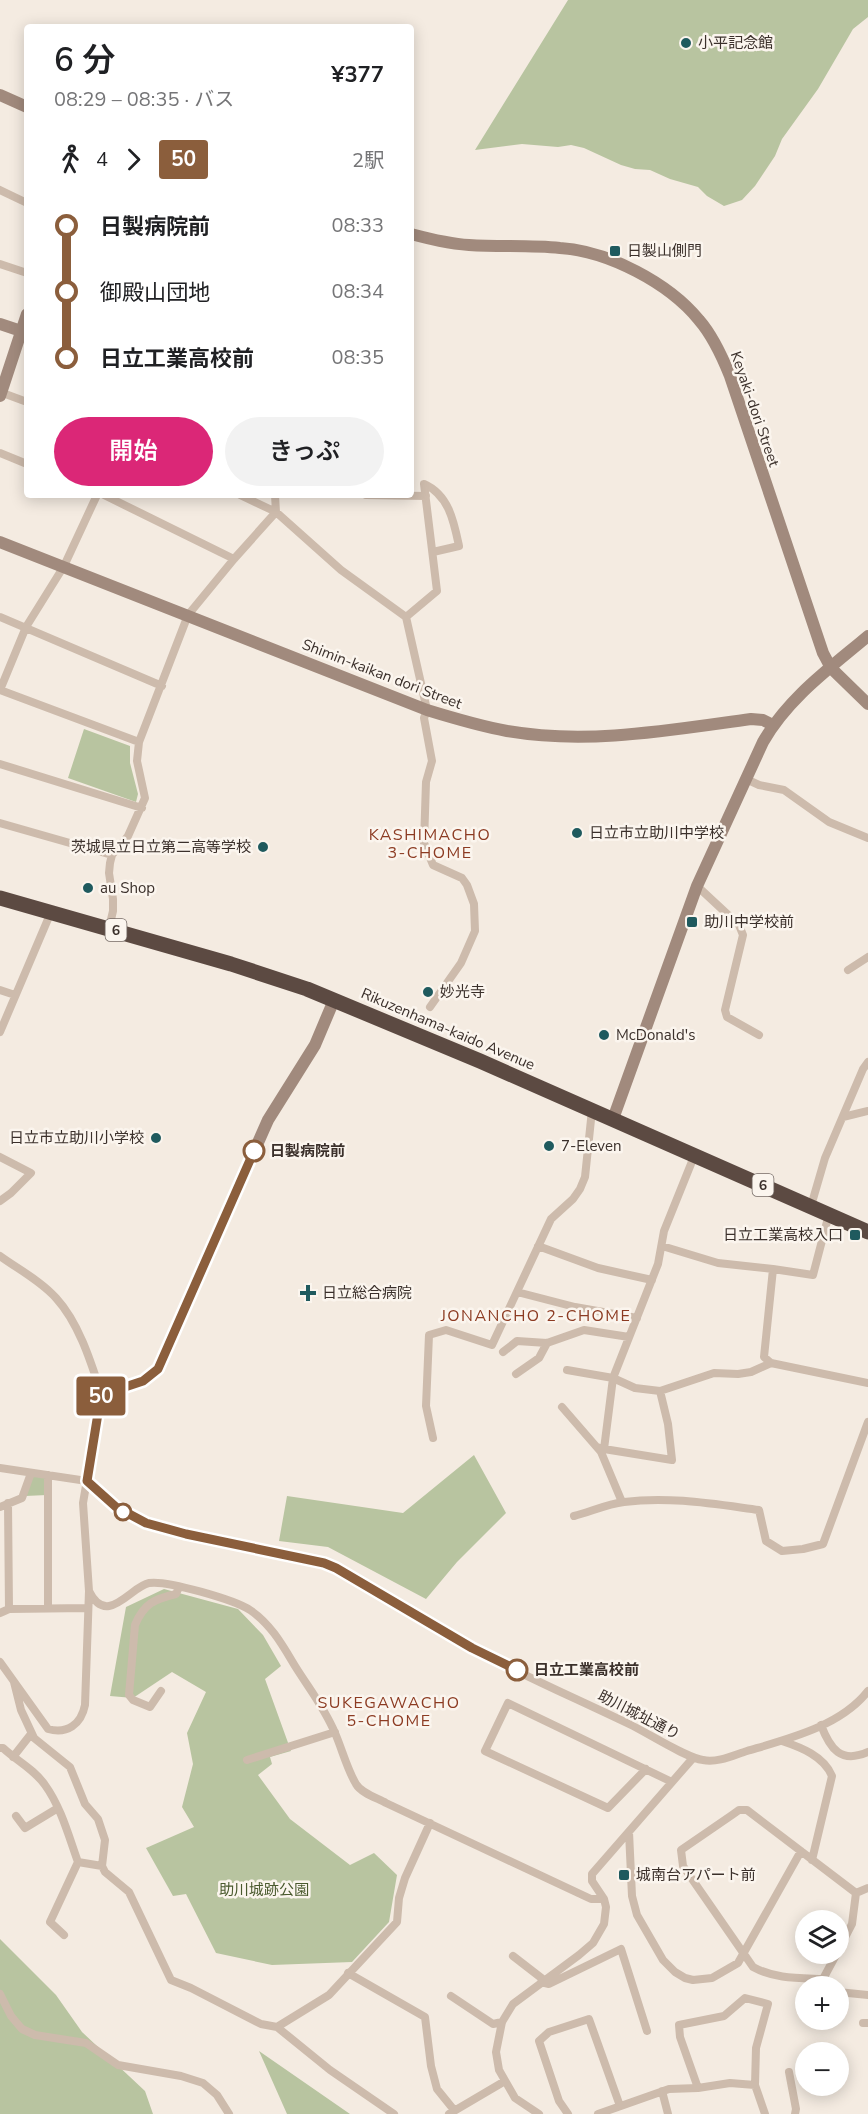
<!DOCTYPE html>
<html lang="ja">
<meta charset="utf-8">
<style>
body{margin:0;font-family:"Nunito Sans","Noto Sans JP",sans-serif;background:#f2f2f2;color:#202124;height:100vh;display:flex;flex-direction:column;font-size:22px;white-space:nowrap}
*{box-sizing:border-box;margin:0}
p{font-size:20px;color:#757577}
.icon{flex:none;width:33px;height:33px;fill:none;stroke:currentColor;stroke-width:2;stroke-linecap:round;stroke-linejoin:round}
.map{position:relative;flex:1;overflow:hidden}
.details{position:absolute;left:24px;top:24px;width:390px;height:474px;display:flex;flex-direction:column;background:#fff;border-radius:6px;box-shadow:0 3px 15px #0003}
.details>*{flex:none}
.badge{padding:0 12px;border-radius:4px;font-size:21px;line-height:39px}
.controls{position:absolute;left:795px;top:1910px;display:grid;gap:12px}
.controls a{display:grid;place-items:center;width:54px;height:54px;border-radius:50%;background:#fff;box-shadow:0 3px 15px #0003;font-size:30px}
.map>.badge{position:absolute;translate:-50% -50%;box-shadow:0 0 0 3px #fff}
.legs{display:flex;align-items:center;gap:9px;height:66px;padding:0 30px;font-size:20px}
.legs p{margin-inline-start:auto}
.headline{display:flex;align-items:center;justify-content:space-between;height:102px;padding:0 30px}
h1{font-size:33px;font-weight:600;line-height:45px}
.action{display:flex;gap:12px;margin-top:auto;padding:12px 30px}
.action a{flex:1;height:69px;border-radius:36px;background:#db2777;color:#fff;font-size:24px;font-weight:600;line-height:69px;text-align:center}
.action a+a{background:#f2f2f2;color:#202124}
ul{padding:0 30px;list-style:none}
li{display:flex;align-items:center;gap:21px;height:66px;font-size:22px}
li i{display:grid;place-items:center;width:9px;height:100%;margin:0 8px;background:currentColor}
li i::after{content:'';width:15px;height:15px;margin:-8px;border:4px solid;border-radius:50%;background:#fff}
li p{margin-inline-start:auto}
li:first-child i{background:linear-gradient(#0000 50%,currentColor 0)}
li:last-child i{background:linear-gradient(currentColor 50%,#0000 0)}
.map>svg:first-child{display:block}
</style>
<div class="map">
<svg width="868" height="2114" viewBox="0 0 868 2114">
<rect width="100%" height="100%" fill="#f4ebe1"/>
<path fill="#b8c4a0" d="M568,0H868V17L853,29L818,89L782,139L775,156L755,186L742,200L724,206L707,196L698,187L670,179L650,170L635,169L621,165L584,148L571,145L558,147L522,144L475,150Z
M84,729L130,746V763L138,794L136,802L68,778Z
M474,1455L506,1513L457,1562L426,1599L328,1547L279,1541L287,1496L403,1513Z
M32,1474L47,1476V1495L25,1496Z
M164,1589L238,1609L263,1635L281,1666L265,1679L291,1751L270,1757L272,1764L258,1775L290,1819L350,1865L374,1853L397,1875L389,1922L352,1962L272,1965L216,1953L186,1894L173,1896L146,1848L194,1827L182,1807L193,1764L187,1733L206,1692L172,1672L133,1698L110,1696L126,1607Z
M0,1939L56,1995L82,2032L145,2091L153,2114H0Z
M259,2051L350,2114H287Z"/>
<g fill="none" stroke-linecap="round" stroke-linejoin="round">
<path stroke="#cdbbac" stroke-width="8" d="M0,190L27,203
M0,264L27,273
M0,392L27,402
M0,453L27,464
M104,495L234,559
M240,495L276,512L341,570L406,617L427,710L424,718L432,761L426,782L424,843L433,865L462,878L467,885L474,904L475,931L461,963L430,1007
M366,495L426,496
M0,617L162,686
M406,617L437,591L424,484C449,495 454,522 459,546L433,552
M0,690L26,627L64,566L97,495
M0,690L139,742
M0,764L142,808
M746,779L759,785L784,790L829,822L868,838
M0,823L112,855
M697,886L739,925L743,935L725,1010L727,1017L759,1035
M109,928L113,911V899L109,873L110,863L112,855L128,836L145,798L137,761L139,742L188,615L234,559L276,512L275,495
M848,970L868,957
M0,990L15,995
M0,1032L51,912
M843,1117L868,1111
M0,1157L31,1173L11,1193L0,1201
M811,1206L825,1158L863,1069L868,1062
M829,1214L813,1275L773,1269L764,1357L771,1363L868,1383
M538,1246L598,1268L652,1280
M662,1246L718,1263L773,1269
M0,1256C18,1269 41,1281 56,1298C78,1322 90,1359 100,1390L101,1399L83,1503L89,1591C107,1628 131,1586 149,1583C167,1580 235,1600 250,1610C271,1624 283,1646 295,1666C310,1690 324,1707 335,1733C342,1749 347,1769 356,1784C361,1793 377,1798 386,1803L591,1899H604L592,1881V1874L693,1758
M517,1292L575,1307L637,1318
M503,1352L517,1341L547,1343L584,1330L629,1337
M567,1370L613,1378L658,1264L664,1231L695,1154
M516,1374L539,1358L547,1343
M660,1391L714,1373L738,1374L751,1372L771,1363
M562,1407L601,1452L622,1502
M433,1438L426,1406L429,1335L446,1330L492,1345L551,1219L573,1199L580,1189L585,1177L592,1110
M597,1447L604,1449L672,1460L668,1424L660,1391L635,1388L613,1378L604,1449
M0,1468L87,1481
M48,1475V1608
M87,1481L116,1507L146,1523L202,1538L324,1563L336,1568C383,1592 426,1623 473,1649C524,1676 577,1699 629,1724C648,1733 686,1758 703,1760C718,1763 734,1755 747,1751C788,1739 841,1726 868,1691
M8,1503L9,1609
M0,1507L22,1498L31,1473
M574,1516C590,1512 607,1504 624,1502C669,1496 714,1504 759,1510L766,1541L782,1551L803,1549L823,1544L868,1422
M0,1613L9,1609L87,1608
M0,1662L48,1729C67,1734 81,1725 85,1705L89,1591
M14,1682L21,1710L34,1738L70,1767L85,1804L98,1819L105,1840L102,1866L105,1872L129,1892L171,1980L191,1988L261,2024L277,2027L330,2070L394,2114
M161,1691L150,1707L133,1700L129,1695L135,1625C144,1603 155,1599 176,1594L179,1587
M821,1725C830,1749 841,1764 868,1752
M782,1741C800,1747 824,1756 832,1776L812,1860
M0,1748H3C17,1761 34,1769 45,1785C61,1807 69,1837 78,1862
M13,1757L31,1734
M247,1760L335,1732
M646,1769L608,1808L485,1751L508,1703L672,1782
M16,1816L25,1828L58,1808
M629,1832L632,1896L637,1915L663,1960L675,1972L685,1978L693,1980L712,1978L738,1963L801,1851
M856,1893L868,1888
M64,1935L50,1922L78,1862L102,1866
M837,1953L823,1979C798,1978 775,1979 753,1967L683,1866L681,1850L732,1815L739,1810H747L856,1893L852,1924L838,1951
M513,1956L544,1980
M348,1973L425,2017L431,2066L437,2089L454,2110
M541,1982L549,1984L621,1949L647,2031
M838,1992L868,1995
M0,1994L11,2016L22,2029L35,2035L86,2043L118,2065L181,2076L203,2083L217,2095L229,2114
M451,1996L493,2024L502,2022
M863,2023H868
M277,2027L329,1995L397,1922L399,1898L405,1878L430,1823
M789,2072L796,2109L795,2114
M698,2088L730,2083L755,2085
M662,2091L668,2114
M449,2114L505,2081
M539,2114L515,2098L499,2070L496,2052L502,2022L513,2004L579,1955L593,1943L604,1924L606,1907L604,1899
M568,2114L559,2101L539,2041L549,2032L589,2019L620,2106
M598,2114L669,2089L698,2088L680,2037L679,2025L724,2016L745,1998L768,2004L756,2048L755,2085L765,2114"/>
<path stroke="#a18a7d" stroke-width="12" d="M0,95L27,107
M411,234C430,239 449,244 469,245C500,247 530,245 560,248C608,251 669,283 699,320C713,336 722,356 730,376L823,653L831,668L868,704
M0,324L27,333
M0,396L27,314
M0,542L427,710C453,718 480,726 507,731C588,745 670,730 751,719L763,720L773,725
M613,1119L697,886L763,742C788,698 830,668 868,636
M101,1395L143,1381L158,1369L268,1120L315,1045L334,1000"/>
<path stroke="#5c4a42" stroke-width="15" d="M0,898L231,964L307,989L480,1061L868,1232"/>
</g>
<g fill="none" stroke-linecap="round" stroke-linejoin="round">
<g stroke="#fff" stroke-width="14">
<path id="line-1" d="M254,1151L158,1369L143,1381L101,1395L87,1481L116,1507L146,1523L186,1534L324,1563L336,1568L472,1648L517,1670"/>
</g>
<use href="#line-1" stroke="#8b5e3c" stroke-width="9"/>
</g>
<g fill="#1f5a5e" stroke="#fbf5ee" stroke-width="2">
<circle cx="686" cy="43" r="6"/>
<rect x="609" y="245" width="12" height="12" rx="3"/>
<circle cx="577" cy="833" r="6"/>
<circle cx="263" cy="847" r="6"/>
<circle cx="88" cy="888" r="6"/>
<rect x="686" y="916" width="12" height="12" rx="3"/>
<circle cx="428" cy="992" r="6"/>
<circle cx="604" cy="1035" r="6"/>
<circle cx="156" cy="1138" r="6"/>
<circle cx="549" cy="1146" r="6"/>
<rect x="849" y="1229" width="12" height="12" rx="3"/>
<path d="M305 1284h6v6h6v6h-6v6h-6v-6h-6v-6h6z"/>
<rect x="618" y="1869" width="12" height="12" rx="3"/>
</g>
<g fill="#fff" stroke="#8b5e3c" stroke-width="3">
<circle cx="254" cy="1151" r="10"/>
<circle cx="123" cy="1512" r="8"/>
<circle cx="517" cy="1670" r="10"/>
</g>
<g text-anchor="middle" stroke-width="5" stroke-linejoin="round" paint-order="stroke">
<g fill="#fbf5ee" stroke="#756b66" stroke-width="1.5">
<rect x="105.5" y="919" width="21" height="22" rx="4.5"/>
<rect x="752.5" y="1174" width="21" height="22" rx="4.5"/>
</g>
<g font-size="14" font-weight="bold" fill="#3b302b">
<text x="116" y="935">6</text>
<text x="763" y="1190">6</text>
</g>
<g font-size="15" fill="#3b302b" stroke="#fbf5ee" text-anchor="start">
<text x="698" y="48">小平記念館</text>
<text x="627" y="256">日製山側門</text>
<text x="589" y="838">日立市立助川中学校</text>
<text x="251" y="852" text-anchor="end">茨城県立日立第二高等学校</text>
<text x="100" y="893">au Shop</text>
<text x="704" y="927">助川中学校前</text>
<text x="440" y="997">妙光寺</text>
<text x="616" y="1040">McDonald's</text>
<text x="144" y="1143" text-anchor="end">日立市立助川小学校</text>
<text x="561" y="1151">7-Eleven</text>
<text x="843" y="1240" text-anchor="end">日立工業高校入口</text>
<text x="322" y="1298">日立総合病院</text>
<text x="636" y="1880">城南台アパート前</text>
</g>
<g font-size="15" fill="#3b302b" stroke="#fbf5ee">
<text transform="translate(755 409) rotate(71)" y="5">Keyaki-dori Street</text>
<text transform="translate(382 674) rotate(21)" y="5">Shimin-kaikan dori Street</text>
<text transform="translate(448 1029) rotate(23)" y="5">Rikuzenhama-kaido Avenue</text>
<text transform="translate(639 1715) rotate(27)" y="5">助川城址通り</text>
</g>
<g font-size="15" font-weight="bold" fill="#3b302b" stroke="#fbf5ee" text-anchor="start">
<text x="270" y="1156">日製病院前</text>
<text x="534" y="1675">日立工業高校前</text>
</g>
<g font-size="15" fill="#4a5a2e" stroke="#fbf5ee">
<text x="264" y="1895">助川城跡公園</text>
</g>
<g font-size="16" letter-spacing="1.5" fill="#8c3b22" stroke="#fbf5ee">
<text x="430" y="840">KASHIMACHO<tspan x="430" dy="18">3-CHOME</tspan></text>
<text x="536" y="1321">JONANCHO 2-CHOME</text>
<text x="389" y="1708">SUKEGAWACHO<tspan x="389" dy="18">5-CHOME</tspan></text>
</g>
</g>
</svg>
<div class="controls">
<a><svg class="icon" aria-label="layers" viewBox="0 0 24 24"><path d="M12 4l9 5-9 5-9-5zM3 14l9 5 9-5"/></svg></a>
<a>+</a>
<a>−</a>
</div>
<b class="badge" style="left:101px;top:1396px;background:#8b5e3c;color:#fff">50</b>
<section class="details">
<div class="headline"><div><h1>6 分</h1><p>08:29 – 08:35 · バス</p></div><b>¥377</b></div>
<div class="legs"><svg class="icon" aria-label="walk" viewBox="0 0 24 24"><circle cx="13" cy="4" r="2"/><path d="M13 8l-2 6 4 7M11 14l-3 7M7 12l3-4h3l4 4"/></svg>4<svg class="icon" aria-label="forward" viewBox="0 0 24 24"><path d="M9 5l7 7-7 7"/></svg><b class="badge" style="background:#8b5e3c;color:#fff">50</b><p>2駅</p></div>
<ul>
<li><i style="color:#8b5e3c"></i><b>日製病院前</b><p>08:33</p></li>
<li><i style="color:#8b5e3c"></i><span>御殿山団地</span><p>08:34</p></li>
<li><i style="color:#8b5e3c"></i><b>日立工業高校前</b><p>08:35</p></li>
</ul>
<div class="action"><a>開始</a><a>きっぷ</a></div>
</section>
</div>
